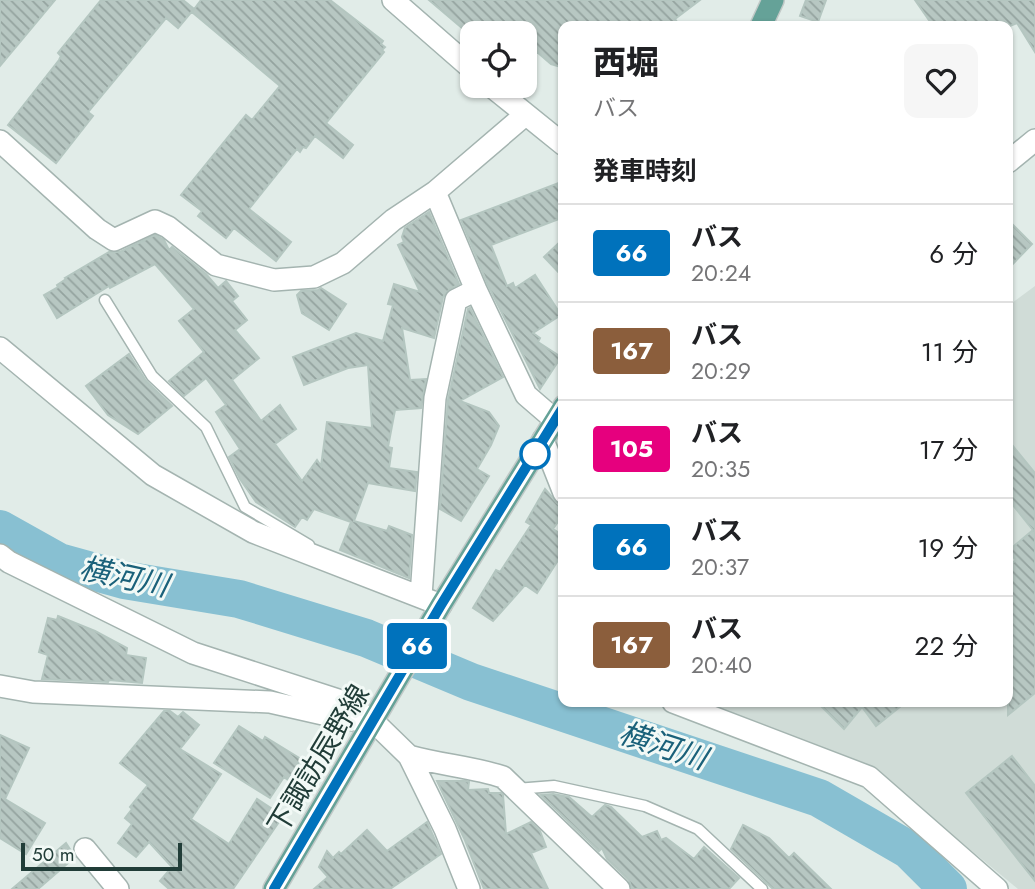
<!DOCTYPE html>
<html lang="ja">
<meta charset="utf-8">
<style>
body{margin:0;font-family:Jost,"Noto Sans JP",sans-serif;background:#f6f6f6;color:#202124;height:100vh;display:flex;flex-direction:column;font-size:26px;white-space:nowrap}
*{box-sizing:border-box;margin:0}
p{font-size:23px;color:#757577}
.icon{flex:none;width:38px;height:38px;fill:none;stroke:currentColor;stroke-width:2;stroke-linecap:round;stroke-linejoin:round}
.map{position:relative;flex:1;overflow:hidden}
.sheet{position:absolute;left:558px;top:21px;width:455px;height:686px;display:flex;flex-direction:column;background:#fff;border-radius:14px;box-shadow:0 2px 5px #0004}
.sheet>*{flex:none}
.badge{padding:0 14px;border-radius:5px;font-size:24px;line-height:46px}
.tools{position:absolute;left:460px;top:21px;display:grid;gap:14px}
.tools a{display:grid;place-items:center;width:77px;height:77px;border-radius:14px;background:#fff;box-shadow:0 2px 5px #0004;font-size:35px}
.scale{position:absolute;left:21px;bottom:18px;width:161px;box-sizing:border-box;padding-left:7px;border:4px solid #213d38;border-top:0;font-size:19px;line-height:24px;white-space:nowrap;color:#213d38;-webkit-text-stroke:5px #f2f9f6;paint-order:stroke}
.map>.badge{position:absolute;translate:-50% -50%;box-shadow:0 0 0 4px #fff}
h2{padding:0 35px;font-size:26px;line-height:63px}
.round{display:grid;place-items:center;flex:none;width:74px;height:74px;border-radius:14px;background:#f6f6f6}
.overview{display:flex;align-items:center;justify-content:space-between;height:119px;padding:0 35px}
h1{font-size:33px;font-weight:800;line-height:52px}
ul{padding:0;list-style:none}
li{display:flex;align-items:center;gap:21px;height:98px;padding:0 35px;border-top:2px solid #e0e0e0}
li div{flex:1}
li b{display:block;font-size:26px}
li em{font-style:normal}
li .badge{min-width:77px;font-weight:700;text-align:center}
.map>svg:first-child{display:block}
</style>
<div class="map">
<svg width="1035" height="889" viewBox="0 0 1035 889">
<defs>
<pattern id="building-back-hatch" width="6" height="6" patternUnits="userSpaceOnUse" patternTransform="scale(1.75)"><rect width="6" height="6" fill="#b7c7c2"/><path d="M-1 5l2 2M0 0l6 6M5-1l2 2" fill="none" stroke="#94a39f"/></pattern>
</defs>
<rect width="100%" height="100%" fill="#e1ece8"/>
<path fill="#d0dcd7" d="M1035,286V889H1018L875,771L692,702H1008V306Z"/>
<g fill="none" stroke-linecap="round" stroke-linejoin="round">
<path stroke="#88c0d2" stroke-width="38" d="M0,529L59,562L124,580L239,599L366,638L471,682L819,798L909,850L948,889"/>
</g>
<path fill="url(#building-back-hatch)" stroke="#b4c6c0" stroke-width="2" d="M0,0H55L0,66Z
M101,0H183L194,9L178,28L166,18L88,112L93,116L56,163L8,125L59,60L61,56L58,53Z
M201,0H330L383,41L381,44L385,47L382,50L384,52L326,123L353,145L343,158L315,136L306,148L303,147L300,152L297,149L249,209L291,242L276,261L234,228L226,238L198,216L202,211L181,195L246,115L252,120L280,86L192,12Z
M429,0H700L675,19L680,26H564V68L551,64L537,52L525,67V33H481L469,23L463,29Z
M806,0H826L818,22L800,16Z
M915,0H1035V52L1017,23L1010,26H933Z
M564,181V217L491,245L507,286L513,283L515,288L535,275L561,315L533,333L540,338L538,342L561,357L540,389L488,285L461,220Z
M429,212L459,284L450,289L443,297L434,338L402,328L410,380L426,379L421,408L395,410L388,447L392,448L389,468L417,472L415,491L368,483L354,521L387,531L389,526L412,535L409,578L340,550L351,522L314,509L307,520L302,517L295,527L256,502L240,479L229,457L240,449L216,412L226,405L206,378L184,396L169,381L204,352L179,321L194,309L155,264L110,288L109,286L57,318L44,295L58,287L57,285L66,279L65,278L109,252H120L155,235L164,240L169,250L172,247L206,274L218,288L226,281L238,296L232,301L247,320L235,330L259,358L232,380L261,421L280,405L296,429L275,444L302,481L317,460L321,466L327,422L372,428L368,365L348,368L304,385L293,357L356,333L383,341L393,305L388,304L394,284L420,292L398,245L404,242L402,237L405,228Z
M1008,220L1032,244L1008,269Z
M564,238V278L544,257Z
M321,288L346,304L329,330L302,313L297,295L301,291L318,290Z
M470,308L503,377L460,401L489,412L499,426L491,445L477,469L489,476L461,521L440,509L448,400L468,309Z
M129,354L146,381L172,406L138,434L108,415L86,386Z
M1008,440L1035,473V693L1008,715V567L1016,560L1008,551L1033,530L1008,499Z
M545,489L559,505L558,508L562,516L553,529L564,536V551L537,593L525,585L493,621L473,608L496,570L500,572L531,525L526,522Z
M58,616L95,631L127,648L126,655L146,658L142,683L109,680L108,682L42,679L48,655L39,652L48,618L57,620Z
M817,702H906L876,726L862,707L844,729Z
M164,711H170L178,717L183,712L199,725L180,749L221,774L191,819L229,844L257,799L283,816L233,889H169L160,881L172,867L149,842L136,857L118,843L132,824L125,818L132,809L130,807L148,785L120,763Z
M239,726L263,741L265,737L301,759L288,780L284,777L270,798L214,763Z
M0,735L29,748L5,799L45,823L26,854L0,838Z
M1012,756L1035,786V881L966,793Z
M437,781H466L469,782L468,790L488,789L489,793H501L503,795L506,834L531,822L540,831L546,847L531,853L548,889H484L464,838Z
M553,794L569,797L592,817L605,805L611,807L642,837L657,831L661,840L666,838L694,859L704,847L739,878L729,889H632L629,880L607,859L602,848L599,851L541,795Z
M427,822L441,854L390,889H314L328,877L319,867L327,851L333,858L339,852L341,854L367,830L387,851Z
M743,825L769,838L789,858L794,853L831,889H773L731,849Z
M66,843L75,857L38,889H12Z"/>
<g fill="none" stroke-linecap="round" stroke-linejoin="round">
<g stroke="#a4b4b0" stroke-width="13">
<path id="service" d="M105,300L152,376L206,427L245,507L309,545
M516,789L554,786L645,806L698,829L762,889"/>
</g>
<g stroke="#a4b4b0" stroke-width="24">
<path id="minor" d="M0,141L97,229L114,240L155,221L168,227L216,265L274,280L314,277L343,263L393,220L435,192L525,115
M1008,162L1035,140
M476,290L526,395L555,420
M0,348L153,475L253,532L441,605
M543,440L564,493
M0,555L9,562L193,653L344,702L374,722L409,756L445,829L469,889
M421,596L435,398L456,300L476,290L435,192
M0,686L33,692L270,702L345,719L368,721
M673,702L869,777L997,889
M409,756C441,765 473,767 503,777L619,889
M85,849L118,889"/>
</g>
<g stroke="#a4b4b0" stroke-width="24">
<path id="tertiary" d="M393,0L472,69
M491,86L564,145"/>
</g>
<g stroke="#c1c9c7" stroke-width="24">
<path id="primary" d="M761,26L773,0
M274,889L441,605L564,406"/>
</g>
<use href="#service" stroke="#fff" stroke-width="10"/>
<use href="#minor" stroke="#fff" stroke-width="21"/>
<use href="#tertiary" stroke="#fff" stroke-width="21"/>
<use href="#primary" stroke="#65a298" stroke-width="21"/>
</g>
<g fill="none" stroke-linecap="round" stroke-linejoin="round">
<g stroke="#fff" stroke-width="16">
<path id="line" d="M274,889L441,605L564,406"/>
</g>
<use href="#line" stroke="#0072bc" stroke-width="10"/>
</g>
<circle fill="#fff" stroke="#0072bc" stroke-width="3.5" cx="535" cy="454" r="14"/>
<g text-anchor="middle" stroke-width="6" stroke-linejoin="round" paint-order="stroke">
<g font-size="28" fill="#213d38" stroke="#f2f9f6">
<text transform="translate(318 759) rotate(-59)" y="10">下諏訪辰野線</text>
</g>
<g font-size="30" font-style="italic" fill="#1a617a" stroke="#f2f9f6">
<text transform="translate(124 577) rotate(12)" y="10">横河川</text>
<text transform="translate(663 746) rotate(18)" y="10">横河川</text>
</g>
</g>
</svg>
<div class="tools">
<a><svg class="icon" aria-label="locate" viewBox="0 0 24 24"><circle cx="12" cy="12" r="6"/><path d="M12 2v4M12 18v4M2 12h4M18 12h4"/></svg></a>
</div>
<div class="scale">50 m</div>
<b class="badge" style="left:417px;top:646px;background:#0072bc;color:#fff">66</b>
<section class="sheet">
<div class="overview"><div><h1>西堀</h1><p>バス</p></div><a class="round"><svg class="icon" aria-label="heart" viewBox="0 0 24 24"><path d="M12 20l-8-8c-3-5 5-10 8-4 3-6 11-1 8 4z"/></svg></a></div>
<h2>発車時刻</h2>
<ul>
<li><span class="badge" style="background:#0072bc;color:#fff">66</span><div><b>バス</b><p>20:24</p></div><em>6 分</em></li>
<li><span class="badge" style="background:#8b5e3c;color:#fff">167</span><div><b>バス</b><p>20:29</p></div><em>11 分</em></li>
<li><span class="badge" style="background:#e6007e;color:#fff">105</span><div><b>バス</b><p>20:35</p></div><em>17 分</em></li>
<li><span class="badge" style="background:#0072bc;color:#fff">66</span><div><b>バス</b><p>20:37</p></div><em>19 分</em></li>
<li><span class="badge" style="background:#8b5e3c;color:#fff">167</span><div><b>バス</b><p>20:40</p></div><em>22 分</em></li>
</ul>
</section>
</div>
